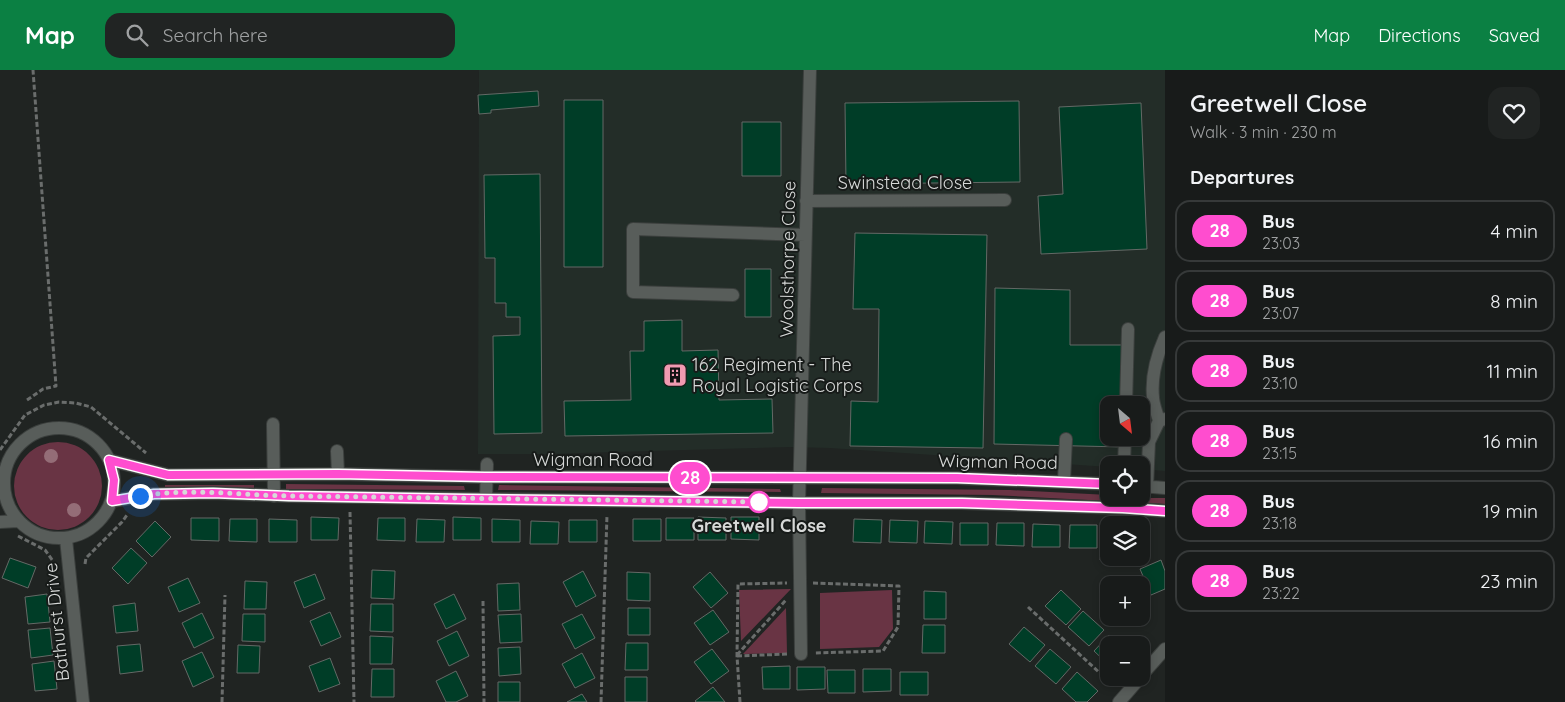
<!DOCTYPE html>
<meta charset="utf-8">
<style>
body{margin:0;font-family:Quicksand,sans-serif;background:#212423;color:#f1f3f6;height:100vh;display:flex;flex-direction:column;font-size:19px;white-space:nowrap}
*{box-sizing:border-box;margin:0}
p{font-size:16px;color:#9fa1a2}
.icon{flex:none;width:28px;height:28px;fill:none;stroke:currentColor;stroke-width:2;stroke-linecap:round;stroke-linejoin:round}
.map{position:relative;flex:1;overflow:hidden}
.sheet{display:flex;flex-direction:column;background:#181b1a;width:400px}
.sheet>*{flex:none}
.badge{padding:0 10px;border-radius:16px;font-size:18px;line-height:32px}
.needle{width:32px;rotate:152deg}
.fabs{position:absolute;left:1100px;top:326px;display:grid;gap:10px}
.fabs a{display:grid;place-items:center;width:50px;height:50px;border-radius:10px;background:#181b1a;box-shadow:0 2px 8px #0003,0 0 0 1px #363939;font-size:25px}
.you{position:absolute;width:25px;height:25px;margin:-12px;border:4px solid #fff;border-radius:50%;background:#1a73e8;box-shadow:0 0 0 8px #1a73e833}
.map>.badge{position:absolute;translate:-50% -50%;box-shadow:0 0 0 2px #fff}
h2{padding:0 25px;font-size:19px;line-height:45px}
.round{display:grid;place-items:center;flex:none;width:52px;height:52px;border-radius:15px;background:#212423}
.overview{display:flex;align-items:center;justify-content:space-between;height:85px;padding:0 25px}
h1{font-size:24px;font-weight:600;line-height:38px}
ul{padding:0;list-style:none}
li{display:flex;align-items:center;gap:15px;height:62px;margin:0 10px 8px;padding:0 15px;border:2px solid #363939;border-radius:15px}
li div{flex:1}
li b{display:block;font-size:19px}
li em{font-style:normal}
li .badge{min-width:55px;font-weight:700;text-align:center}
header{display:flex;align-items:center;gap:30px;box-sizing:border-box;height:70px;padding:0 25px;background:#0b8043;color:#fff}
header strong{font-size:24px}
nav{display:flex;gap:28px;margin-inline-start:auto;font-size:18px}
.search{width:350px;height:45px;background:#212423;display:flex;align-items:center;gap:12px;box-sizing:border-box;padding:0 18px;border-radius:15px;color:#9fa1a2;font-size:19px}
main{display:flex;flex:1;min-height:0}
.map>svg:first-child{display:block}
</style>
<header>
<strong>Map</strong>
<div class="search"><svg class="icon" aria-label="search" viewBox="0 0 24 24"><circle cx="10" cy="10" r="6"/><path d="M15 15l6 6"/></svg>Search here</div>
<nav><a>Map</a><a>Directions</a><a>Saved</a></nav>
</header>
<main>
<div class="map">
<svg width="1165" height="632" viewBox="0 0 1165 632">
<rect width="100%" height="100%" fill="#202422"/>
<path fill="#232d28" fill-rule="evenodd" d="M479,0H1165V401L1141,399V395H1109V397L830,378L790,377L546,384H478ZM1109,335H1141V368H1109Z"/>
<path fill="#693444" d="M14 416a44 44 0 1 1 88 0a44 44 0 1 1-88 0Z
M286,414L464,416L465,420L286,419Z
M165,415H254V419L165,418Z
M499,415L780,419L781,422L498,420Z
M822,418L1010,420L1109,425V428H1165V434L992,425L821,423Z
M791,519L741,571L739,520Z
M892,520L893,559L879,577L820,579V523Z
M786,538L787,583L743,584Z"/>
<path fill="#003d27" stroke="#646966" d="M538,21L539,36L491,40V43L479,44L478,25Z
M564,30H603V197H564Z
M1019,31L1020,112L846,114L845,33Z
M1141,33L1147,179L1041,184L1038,126L1063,124L1059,37Z
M742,52H781V106H742Z
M540,104L542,363L494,364L493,266L520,265V247H506V233H495V188H485L484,105Z
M855,163L987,165L983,378L850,376L851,331L878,332L879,239H853Z
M745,199H771V247H745Z
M995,218L1070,220V275H1123V335H1109V368H1123V377L994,374Z
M682,250V281L718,280L719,330L772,329L773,363L565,366L564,331L631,330L630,281H644V251Z
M311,447L339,448L338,470H311Z
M453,447L481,448V470H453Z
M698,447L726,448V470H698Z
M731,447H759V470L731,469Z
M191,448H219V471L191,470Z
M378,448H405V471L377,470Z
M666,448H694V470H666Z
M230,449H257V472L229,471Z
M269,449L297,450V472H269Z
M417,449L445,450L444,472H416Z
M492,449L520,450V472H492Z
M633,449H661V471H633Z
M854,449L882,450L881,473L853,472Z
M569,450H597V472H569Z
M890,450L918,451L917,473L889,472Z
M155,451L171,467L152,487L136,471Z
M531,451L559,452L558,474H530Z
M925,451L953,452L952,474L924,473Z
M960,453H988V475H960Z
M997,453H1024V476L996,475Z
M1033,454L1060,455V477H1032Z
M1070,455H1097V478H1069Z
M1101,467L1109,468V488H1128V491L1100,490Z
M131,478L147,493L128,514L112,498Z
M10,488L36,497L28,518L2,508Z
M1161,490L1165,501V519L1151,525L1140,499Z
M372,500L395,501L394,529L371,528Z
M583,501L596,526L576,537L563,512Z
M627,502L650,503V531L627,530Z
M710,502L728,523L711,538L693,517Z
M315,504L325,529L304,538L294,512Z
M188,508L200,533L179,542L168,517Z
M245,511L267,512L266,539H244Z
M519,513L520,540L498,541L497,514Z
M1061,520L1081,539L1066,555L1045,536Z
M924,521L946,522V549H924Z
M47,524L50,552L28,554L25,527Z
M454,524L466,549L446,559L434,534Z
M135,533L138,561L116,563L113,536Z
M371,534H393V562L370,561Z
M628,538H650V565H628Z
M713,540L729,562L710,575L694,553Z
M1083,541L1104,560L1089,576L1068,557Z
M330,542L341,567L321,576L310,551Z
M202,543L214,568L194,578L182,553Z
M243,544H265V572L242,571Z
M521,544L522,572L500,573L498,545Z
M582,544L595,568L575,579L562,554Z
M923,555H945V583H922Z
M1024,557L1045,575L1030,592L1009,574Z
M50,558L53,585L31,588L28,560Z
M457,561L469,586L449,596L437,571Z
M1109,565L1120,575H1109V595L1094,581Z
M370,566L393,567L392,594H370Z
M626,573H648V600H625Z
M140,574L143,601L120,604L117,576Z
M238,575L260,576L259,603H237Z
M520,577L521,604L499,606L498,578Z
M712,579L729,601L711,614L694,592Z
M1050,579L1071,597L1056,614L1035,596Z
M202,582L214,607L193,617L182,591Z
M582,583L595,608L575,618L562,594Z
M330,588L340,614L319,622L309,596Z
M54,591L57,619L35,621L32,594Z
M790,596V619H763L762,597Z
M797,597H825V619L797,620Z
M372,599H394V627H371Z
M863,599H891V621L863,622Z
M827,600H855V623H828Z
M456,601L468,626L456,632H446L436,611Z
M900,602H928V625H900Z
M1077,602L1098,621L1087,632H1076L1062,619Z
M625,607H647V632H625Z
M498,612H520V632H498Z
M713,617L725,632H696L695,631Z
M582,624L587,632H567Z"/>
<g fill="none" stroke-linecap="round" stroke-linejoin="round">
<g stroke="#3b3f3d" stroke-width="14">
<path id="minor" d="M806,131L1005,130
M733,225L633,222V159L805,165
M1126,335L1128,259
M1159,351C1157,343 1153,334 1153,327C1151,306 1157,285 1165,267
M273,354L274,426
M4 413a55 55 0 1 1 110 0a55 55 0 1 1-110 0Z
M337,381L338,404
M109,390L168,405L338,404L485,407L957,408L1109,414
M1124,395L1125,368
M1064,411L1066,369
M1141,416L1165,418
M1147,417L1149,372L1159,351L1165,349
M486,429L487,394
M112,431L154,424L213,423L289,426L486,429L799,433H961L1123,438L1165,441
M0,452L18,451
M66,469L83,632
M801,584L799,433L810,0
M1141,606L1165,579
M1119,632L1140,608"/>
</g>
<path stroke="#6a6d6c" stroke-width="3" stroke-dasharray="5 2.5" stroke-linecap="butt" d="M27,330L43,319L56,316L33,0
M0,380L25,345L44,335L59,332L76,333L91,337L146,383
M350,442L354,632
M18,466L45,480L53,491
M85,494L86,488L122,452L127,445
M813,513L899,516L898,557L883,581L814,583
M483,531L484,632
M1028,537L1114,616
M737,585L786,530
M737,586L788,584
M222,632L225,525
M601,632L607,445
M740,632L737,586L738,514L787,513"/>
<use href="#minor" stroke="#585d5a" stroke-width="12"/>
</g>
<g fill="#946d77">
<circle cx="51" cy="386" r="7"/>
<circle cx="74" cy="440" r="7"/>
</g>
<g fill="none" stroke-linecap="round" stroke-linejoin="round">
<g stroke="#fff" stroke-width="11">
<path id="line" d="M1109,414L957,408L485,407L338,404L168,405L109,390L114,410L112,431L154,424L213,423L289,426L466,429L799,433H962L1123,438L1165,441"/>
</g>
<use href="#line" stroke="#ff4dcf" stroke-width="8"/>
<path stroke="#d7d9d8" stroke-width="5" stroke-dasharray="0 9" d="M140,426C189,418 240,425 289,426L761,432H759"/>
</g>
<defs>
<g id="building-square" transform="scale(1.25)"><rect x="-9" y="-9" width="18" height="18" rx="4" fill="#f19ab1" stroke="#171b19"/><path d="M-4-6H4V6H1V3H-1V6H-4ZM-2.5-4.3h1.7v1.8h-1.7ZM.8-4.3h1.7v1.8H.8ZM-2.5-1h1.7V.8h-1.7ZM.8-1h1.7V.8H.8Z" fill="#111"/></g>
</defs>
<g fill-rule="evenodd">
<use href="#building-square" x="675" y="305"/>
</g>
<circle fill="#fff" stroke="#ff4dcf" stroke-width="2.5" cx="759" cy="432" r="10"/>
<g text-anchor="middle" stroke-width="4" stroke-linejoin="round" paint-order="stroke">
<g font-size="18" fill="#d7d9d8" stroke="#171b19">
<text x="905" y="119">Swinstead Close</text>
<text transform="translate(788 189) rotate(-89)" y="6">Woolsthorpe Close</text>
<text x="593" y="396">Wigman Road</text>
<text transform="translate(998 392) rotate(1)" y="6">Wigman Road</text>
<text transform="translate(57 552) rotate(-96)" y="6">Bathurst Drive</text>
</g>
<g font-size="18" fill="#d7d9d8" stroke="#171b19" text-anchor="start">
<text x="692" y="301">162 Regiment - The<tspan x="692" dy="21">Royal Logistic Corps</tspan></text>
</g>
<g font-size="18" font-weight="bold" fill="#d7d9d8" stroke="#171b19">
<text x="759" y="462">Greetwell Close</text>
</g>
</g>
</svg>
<div class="fabs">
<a><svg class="needle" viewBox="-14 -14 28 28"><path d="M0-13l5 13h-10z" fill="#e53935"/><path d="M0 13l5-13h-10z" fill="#9fa1a2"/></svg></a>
<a><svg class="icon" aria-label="locate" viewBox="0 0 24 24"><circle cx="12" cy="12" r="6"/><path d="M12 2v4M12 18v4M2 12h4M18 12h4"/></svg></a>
<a><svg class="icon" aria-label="layers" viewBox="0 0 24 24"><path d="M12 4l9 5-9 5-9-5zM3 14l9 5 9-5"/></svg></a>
<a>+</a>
<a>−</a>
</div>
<div class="you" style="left:140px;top:426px"></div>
<b class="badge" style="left:690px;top:408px;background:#ff4dcf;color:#fff">28</b>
</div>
<section class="sheet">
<div class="overview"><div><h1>Greetwell Close</h1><p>Walk · 3 min · 230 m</p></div><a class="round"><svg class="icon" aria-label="heart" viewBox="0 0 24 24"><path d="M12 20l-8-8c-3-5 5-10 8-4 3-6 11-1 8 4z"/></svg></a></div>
<h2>Departures</h2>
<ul>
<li><span class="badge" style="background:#ff4dcf;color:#fff">28</span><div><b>Bus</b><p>23:03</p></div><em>4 min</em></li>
<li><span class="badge" style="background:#ff4dcf;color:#fff">28</span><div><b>Bus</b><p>23:07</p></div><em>8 min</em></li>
<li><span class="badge" style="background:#ff4dcf;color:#fff">28</span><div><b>Bus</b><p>23:10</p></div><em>11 min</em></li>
<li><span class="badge" style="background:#ff4dcf;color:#fff">28</span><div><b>Bus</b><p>23:15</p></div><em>16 min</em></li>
<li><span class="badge" style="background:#ff4dcf;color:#fff">28</span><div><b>Bus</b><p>23:18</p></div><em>19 min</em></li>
<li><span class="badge" style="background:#ff4dcf;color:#fff">28</span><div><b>Bus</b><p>23:22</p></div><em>23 min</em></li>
</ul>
</section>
</main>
